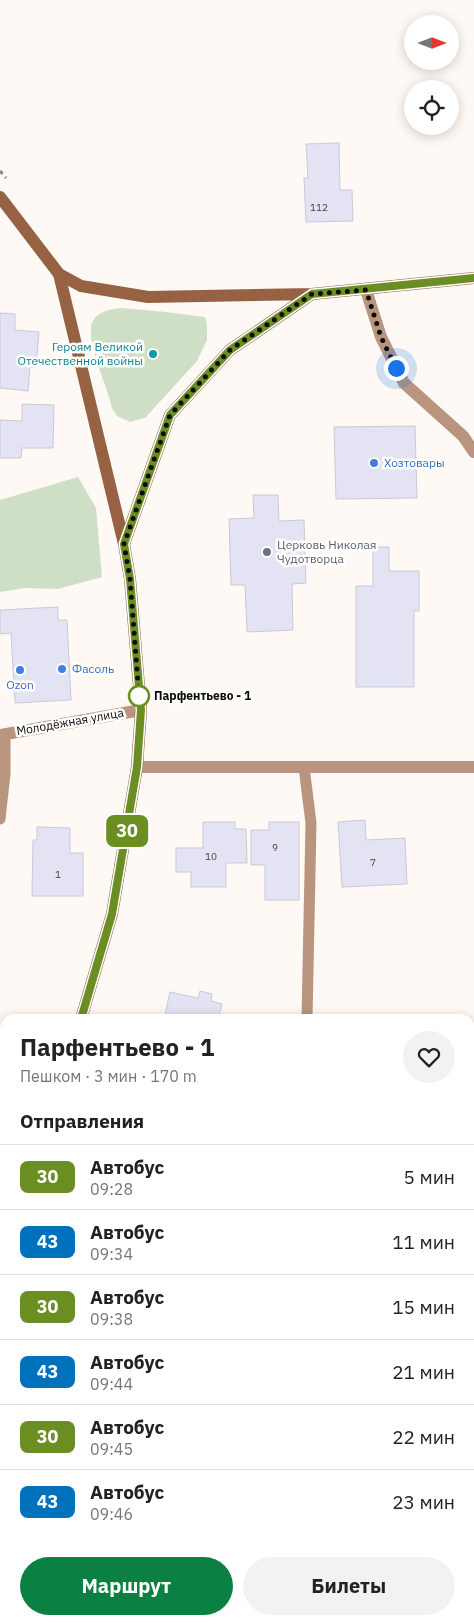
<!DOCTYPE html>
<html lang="ru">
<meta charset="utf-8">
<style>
body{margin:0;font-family:"IBM Plex Sans",sans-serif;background:#f2f2f2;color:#222;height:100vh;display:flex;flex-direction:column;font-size:19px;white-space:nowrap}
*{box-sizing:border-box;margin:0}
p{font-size:16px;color:#767676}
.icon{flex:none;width:28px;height:28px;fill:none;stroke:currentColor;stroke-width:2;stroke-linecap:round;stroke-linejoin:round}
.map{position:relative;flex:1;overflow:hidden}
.side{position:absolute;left:0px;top:1014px;width:475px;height:611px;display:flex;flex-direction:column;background:#fff;border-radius:15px 15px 0 0;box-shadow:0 2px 12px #0003}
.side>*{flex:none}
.badge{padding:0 10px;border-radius:8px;font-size:18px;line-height:32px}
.needle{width:32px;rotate:90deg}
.controls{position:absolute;left:404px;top:15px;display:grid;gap:10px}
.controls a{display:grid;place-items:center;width:55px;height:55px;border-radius:50%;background:#fff;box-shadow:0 2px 12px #0003;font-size:25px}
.you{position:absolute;width:25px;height:25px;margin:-12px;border:4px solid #fff;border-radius:50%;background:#1a73e8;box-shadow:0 0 0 8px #1a73e833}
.map>.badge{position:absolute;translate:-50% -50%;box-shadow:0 0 0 2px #fff}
h2{padding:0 20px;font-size:19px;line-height:45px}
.round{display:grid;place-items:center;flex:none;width:52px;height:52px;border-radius:26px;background:#f2f2f2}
.headline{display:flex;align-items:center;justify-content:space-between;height:85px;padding:0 20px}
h1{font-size:24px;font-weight:700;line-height:38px}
.action{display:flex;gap:10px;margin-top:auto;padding:10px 20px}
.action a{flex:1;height:58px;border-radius:30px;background:#0b8043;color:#fff;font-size:20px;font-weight:700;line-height:58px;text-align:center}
.action a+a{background:#f2f2f2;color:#222}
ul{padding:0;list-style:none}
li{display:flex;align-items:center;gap:15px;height:65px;padding:0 20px;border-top:1px solid #e0e0e0}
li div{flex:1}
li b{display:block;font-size:19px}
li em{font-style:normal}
li .badge{min-width:55px;font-weight:700;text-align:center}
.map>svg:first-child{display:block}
</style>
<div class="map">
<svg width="474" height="1624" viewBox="0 0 474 1624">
<rect width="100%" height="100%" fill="#fef9f4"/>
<path fill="#cfdfc6" d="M121,308L166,312L205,317L207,324V340L197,361L145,418L130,422L117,416L112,408C107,385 89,350 91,328C92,313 109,309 121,308Z
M78,477L96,508L102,577L58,589L25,588L0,592V500Z"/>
<path fill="#e3e3f3" stroke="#cac9d9" d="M339,143L340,190H352L353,221L306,222L304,178H308L306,144Z
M0,313L15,314V330L39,332L36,367H30L28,391L0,388Z
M22,404L54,405L53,448H22L21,458H0V420L22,421Z
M415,426L417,498L336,499L334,427Z
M253,495H278L279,521L304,520L306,583L292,584L293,630L247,632L245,585H231L229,519L254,518Z
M373,547H389V571H419V611H414V687H356V586H373Z
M58,607V620H67L71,700L15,703L11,633L0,634V610Z
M365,820L366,840L405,838L407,884L342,887L338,822Z
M203,822H235V829H246L247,863H226V887H191V872H176V848H203Z
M269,822H299V900H265V865H251V830H269Z
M37,827L70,828V853H83V896H32L33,840H37Z
M200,991L212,994L211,1001L222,1004L218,1019H164L170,992L198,998Z
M219,1620H279L278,1624H218Z"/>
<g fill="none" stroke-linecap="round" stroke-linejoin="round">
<path stroke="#8b8782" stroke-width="3" stroke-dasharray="4 4" stroke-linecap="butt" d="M0,171L6,178"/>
<path stroke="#b9947f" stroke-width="11" d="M304,767L311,823L307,1019
M0,819L5,774V734"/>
<path stroke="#b9947f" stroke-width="12" d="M366,290L381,337L404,383L463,436L474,452
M0,735L141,710
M137,767H474
M0,1301L5,1302
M470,1306H474
M198,1624L199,1620"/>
<path stroke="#976243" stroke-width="12" d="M0,197L59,274L124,544L130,579L141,710L137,767L112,914L81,1019
M59,274L81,286L148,297L312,294L474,278
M124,544L170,415L230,350L312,294
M0,1286L5,1270"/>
</g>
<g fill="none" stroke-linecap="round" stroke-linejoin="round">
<g stroke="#fff" stroke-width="11">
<path id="line" d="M81,1019L112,914L137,767L141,710L130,579L124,544L170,415L230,350L312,294L474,278"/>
</g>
<use href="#line" stroke="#6b8e23" stroke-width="8"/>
<path stroke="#0e0b07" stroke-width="5" stroke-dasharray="0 9" d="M139,696L130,579L124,544L170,415L230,350L312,294L366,290L381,337L396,368"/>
</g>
<circle fill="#0f9aa8" stroke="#fff" stroke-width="2" cx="153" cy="354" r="5"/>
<g fill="#3f7fe0" stroke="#fff" stroke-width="2">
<circle cx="374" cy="463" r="5"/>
<circle cx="62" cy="669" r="5"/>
<circle cx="20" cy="670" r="5"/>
</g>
<circle fill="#6b7280" stroke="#fff" stroke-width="2" cx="267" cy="552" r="5"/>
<circle fill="#fff" stroke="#6b8e23" stroke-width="2.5" cx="139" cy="696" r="10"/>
<g text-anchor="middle" stroke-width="5" stroke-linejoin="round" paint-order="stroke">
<g font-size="10" fill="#434142">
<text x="319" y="211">112</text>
<text x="275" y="851">9</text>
<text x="211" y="860">10</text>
<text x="373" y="866">7</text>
<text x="58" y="878">1</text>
</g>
<g font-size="12" fill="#0d838f" stroke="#fff" text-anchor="end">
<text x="143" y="351">Героям Великой<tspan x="143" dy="14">Отечественной войны</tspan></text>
</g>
<g font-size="12" fill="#366cbe" stroke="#fff" text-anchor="start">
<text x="384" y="467">Хозтовары</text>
<text x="72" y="673">Фасоль</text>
<text x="20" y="689" text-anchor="middle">Ozon</text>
</g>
<g font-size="12" fill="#5b616d" stroke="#fff" text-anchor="start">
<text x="277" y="549">Церковь Николая<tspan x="277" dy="14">Чудотворца</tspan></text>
</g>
<g font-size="12" font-weight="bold" fill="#0e0b07" stroke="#fff" text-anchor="start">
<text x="154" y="700">Парфентьево - 1</text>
</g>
<g font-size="12" fill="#0e0b07" stroke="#fff">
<text transform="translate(70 722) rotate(-10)" y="4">Молодёжная улица</text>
</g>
</g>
</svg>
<div class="controls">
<a><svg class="needle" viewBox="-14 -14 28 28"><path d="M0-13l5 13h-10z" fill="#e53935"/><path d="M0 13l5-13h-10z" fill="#767676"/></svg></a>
<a><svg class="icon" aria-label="locate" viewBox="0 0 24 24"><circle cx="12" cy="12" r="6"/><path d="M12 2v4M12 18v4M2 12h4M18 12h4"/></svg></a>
</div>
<div class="you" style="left:396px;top:368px"></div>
<b class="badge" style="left:127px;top:831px;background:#6b8e23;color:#fff">30</b>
<section class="side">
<div class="headline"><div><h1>Парфентьево - 1</h1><p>Пешком · 3 мин · 170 m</p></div><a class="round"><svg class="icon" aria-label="heart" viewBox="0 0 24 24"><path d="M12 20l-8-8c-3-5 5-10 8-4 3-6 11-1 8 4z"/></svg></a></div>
<h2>Отправления</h2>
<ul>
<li><span class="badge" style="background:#6b8e23;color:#fff">30</span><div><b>Автобус</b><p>09:28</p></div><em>5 мин</em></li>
<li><span class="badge" style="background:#0072bc;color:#fff">43</span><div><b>Автобус</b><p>09:34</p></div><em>11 мин</em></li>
<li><span class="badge" style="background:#6b8e23;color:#fff">30</span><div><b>Автобус</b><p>09:38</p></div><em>15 мин</em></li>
<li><span class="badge" style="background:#0072bc;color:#fff">43</span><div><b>Автобус</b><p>09:44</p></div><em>21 мин</em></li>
<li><span class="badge" style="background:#6b8e23;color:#fff">30</span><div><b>Автобус</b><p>09:45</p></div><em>22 мин</em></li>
<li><span class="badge" style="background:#0072bc;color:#fff">43</span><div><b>Автобус</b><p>09:46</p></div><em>23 мин</em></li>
</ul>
<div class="action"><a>Маршрут</a><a>Билеты</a></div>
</section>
</div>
